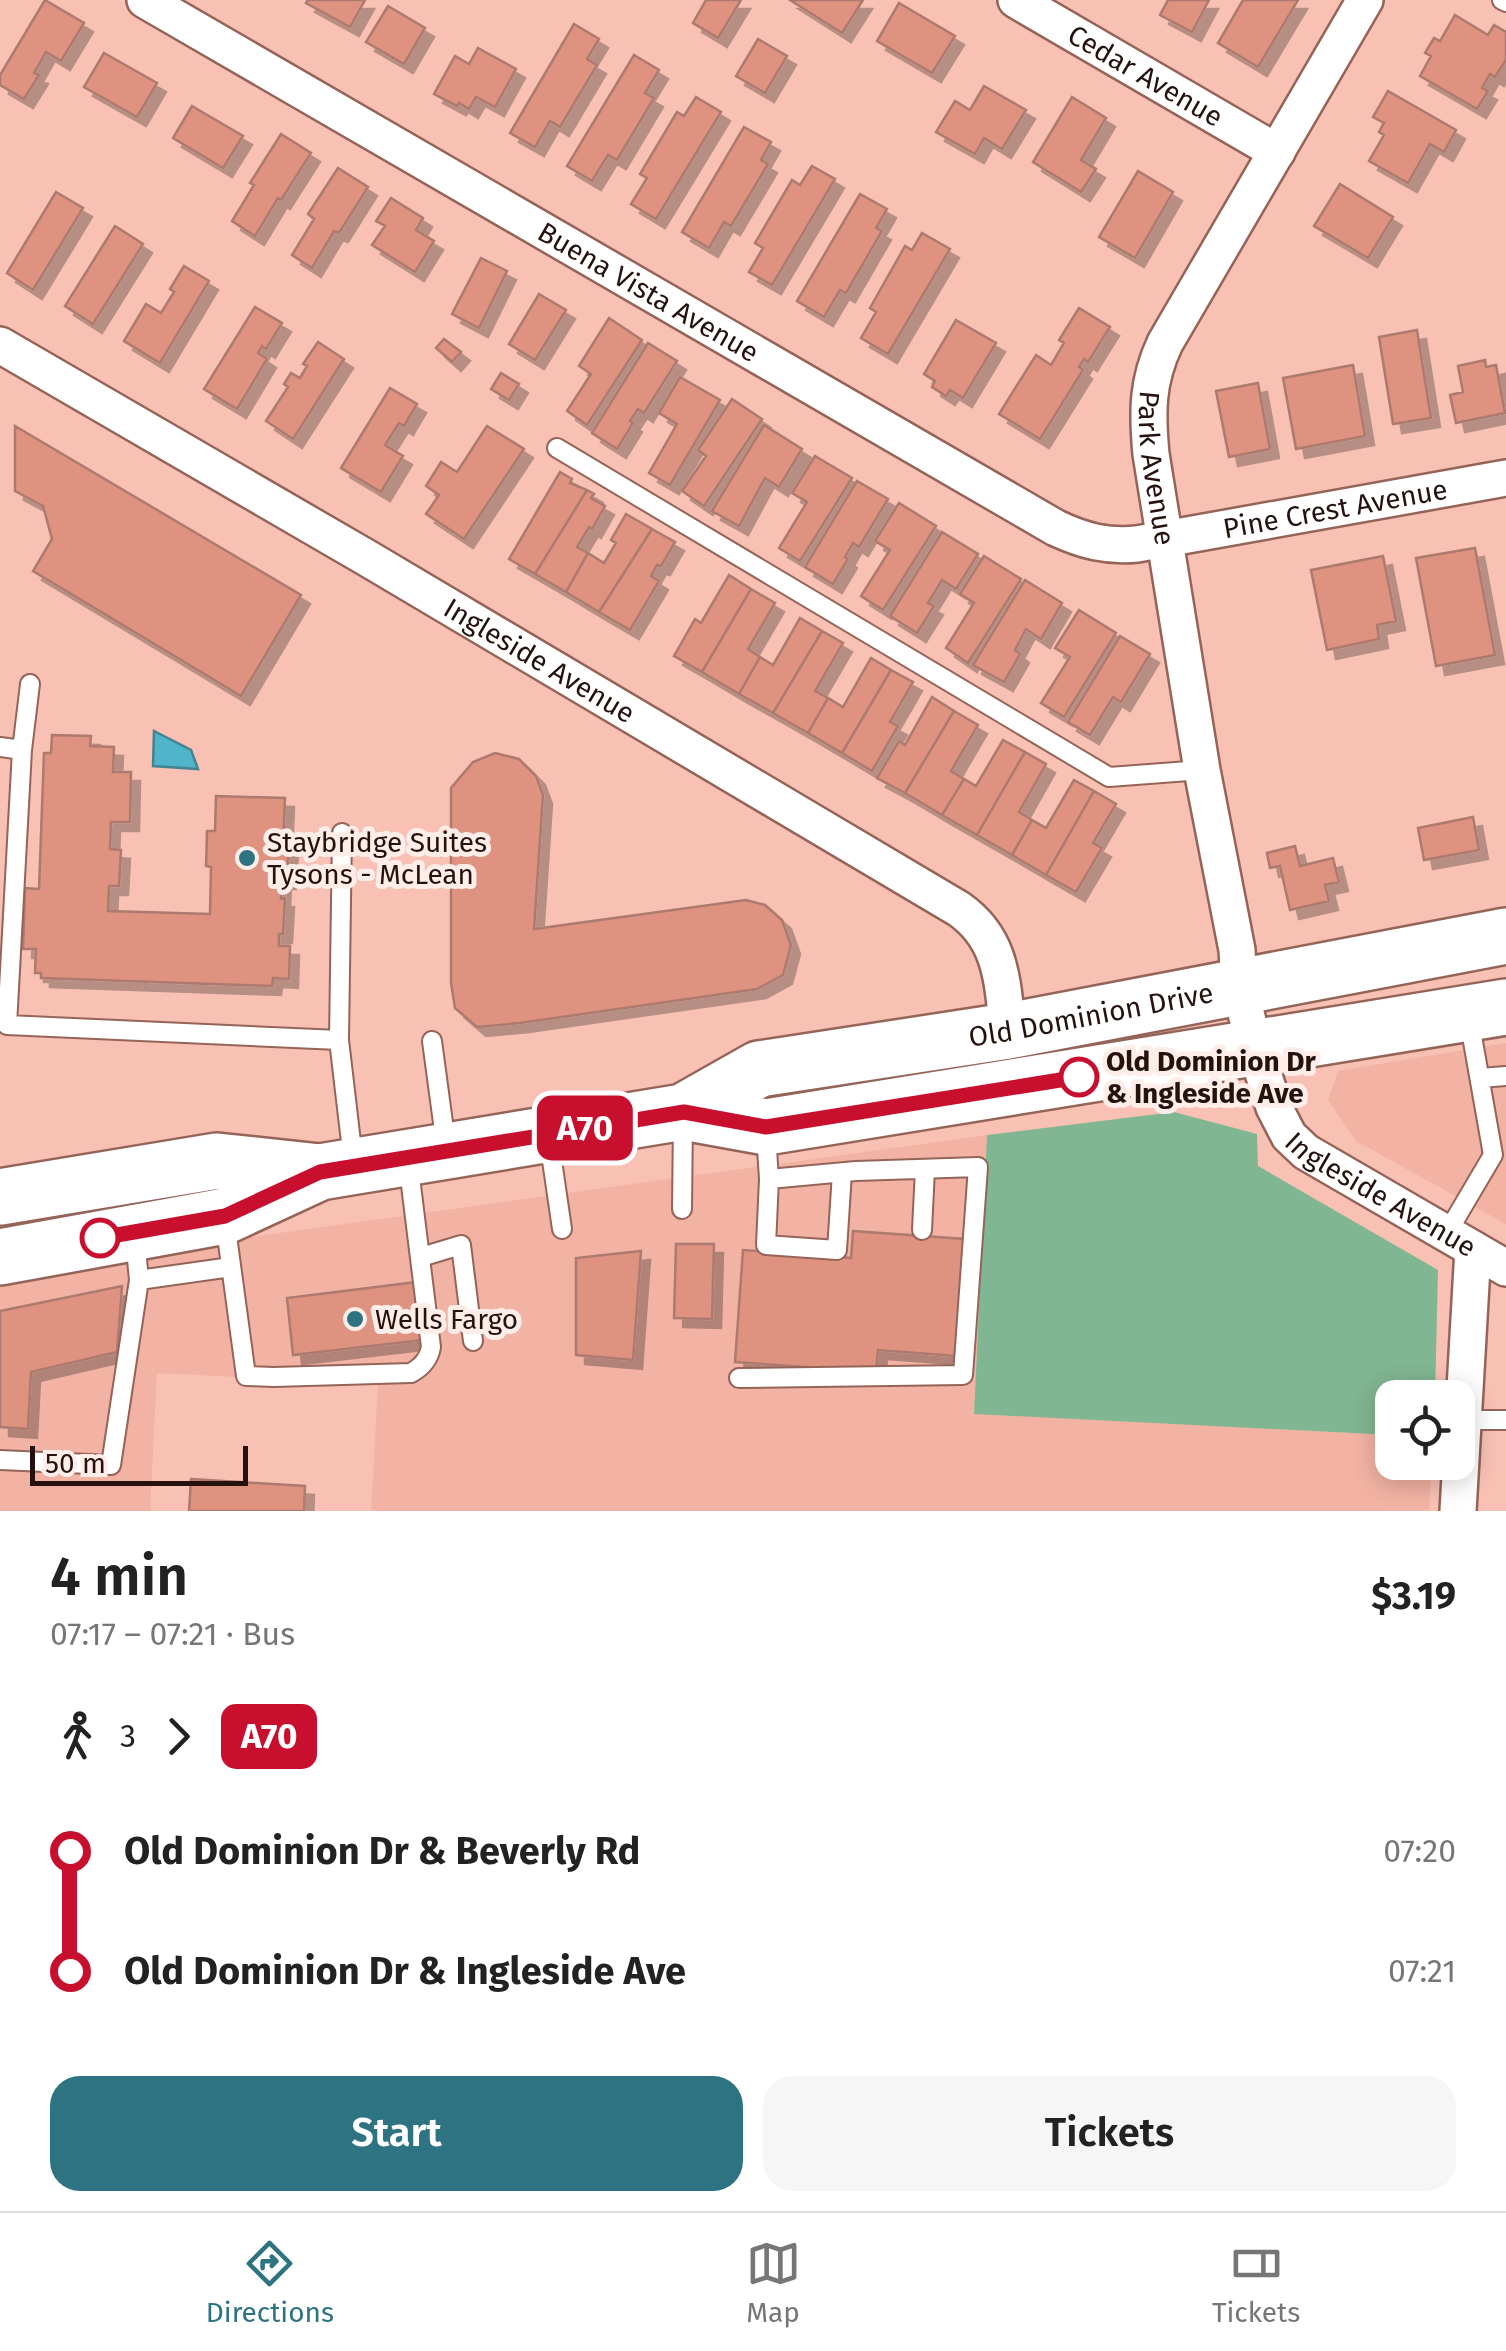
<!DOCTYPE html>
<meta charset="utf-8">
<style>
body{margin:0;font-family:"Fira Sans",sans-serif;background:#f6f6f6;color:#222;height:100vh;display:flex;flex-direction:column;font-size:38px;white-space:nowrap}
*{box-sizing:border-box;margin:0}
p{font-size:32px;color:#767676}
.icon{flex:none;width:55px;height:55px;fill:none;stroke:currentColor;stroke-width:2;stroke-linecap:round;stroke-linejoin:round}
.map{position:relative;height:1511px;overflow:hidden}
.side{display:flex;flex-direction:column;background:#fff;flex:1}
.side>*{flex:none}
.badge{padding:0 20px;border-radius:15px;font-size:35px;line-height:65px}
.tools{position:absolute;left:1375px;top:1380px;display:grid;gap:20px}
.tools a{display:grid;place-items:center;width:100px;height:100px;border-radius:20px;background:#fff;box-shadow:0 5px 25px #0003;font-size:50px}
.scale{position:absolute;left:30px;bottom:25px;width:218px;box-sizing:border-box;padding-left:10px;border:5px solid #25120e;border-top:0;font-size:28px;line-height:35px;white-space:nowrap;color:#25120e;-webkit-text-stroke:8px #feede8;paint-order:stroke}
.map>.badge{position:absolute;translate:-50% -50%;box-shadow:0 0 0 5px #fff}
.legs{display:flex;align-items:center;gap:15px;height:110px;padding:0 50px;font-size:32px}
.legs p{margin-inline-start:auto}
.headline{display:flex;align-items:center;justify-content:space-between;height:170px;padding:0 50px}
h1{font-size:55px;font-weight:600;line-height:75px}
.action{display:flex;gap:20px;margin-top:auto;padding:20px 50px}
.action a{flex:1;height:115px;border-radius:30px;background:#2e7382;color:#fff;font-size:40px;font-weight:600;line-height:115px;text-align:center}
.action a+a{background:#f6f6f6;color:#222}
ul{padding:0 50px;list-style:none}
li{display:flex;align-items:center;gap:35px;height:120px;font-size:38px}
li i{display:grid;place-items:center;width:15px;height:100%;margin:0 12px;background:currentColor}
li i::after{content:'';width:25px;height:25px;margin:-12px;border:8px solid;border-radius:50%;background:#fff}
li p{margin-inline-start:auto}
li:first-child i{background:linear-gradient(#0000 50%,currentColor 0)}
li:last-child i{background:linear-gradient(currentColor 50%,#0000 0)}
.menu{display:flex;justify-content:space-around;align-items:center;height:140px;border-top:2px solid #e0e0e0;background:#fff;font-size:28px;color:#767676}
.menu a{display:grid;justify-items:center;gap:5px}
.menu .on{color:#2e7382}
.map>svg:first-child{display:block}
</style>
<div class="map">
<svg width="1506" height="1511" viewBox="0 0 1506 1511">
<defs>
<filter id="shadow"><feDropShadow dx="9" dy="9" stdDeviation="0" flood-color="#0004"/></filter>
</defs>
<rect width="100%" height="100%" fill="#f8c1b4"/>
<path fill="#f2b3a4" d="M1506,1043V1224L1356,1141L1328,1100L1338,1071Z
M987,1135L974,1413L1392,1435V1462L1432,1463L1429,1511H371L378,1384L157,1373L150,1511H0V1285L185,1246Z"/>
<path fill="#81b692" d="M1174,1112L1257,1134L1258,1166L1438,1270L1435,1397L1392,1398V1435L974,1414L987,1135Z"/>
<path fill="#50b4ca" stroke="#438392" stroke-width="2.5" d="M154,731L191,750L198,769L153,766Z"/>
<path fill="#df9280" stroke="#ac7a6e" stroke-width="2.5" filter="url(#shadow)" d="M45,0L84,23L61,61L46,52L34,73L39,75L24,99L0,85V75Z
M308,0H365L350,27L306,3Z
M706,0H741L718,38L693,23Z
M790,0H863L842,33Z
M1168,0H1209L1192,32L1160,15Z
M1243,0H1298L1258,67L1218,43Z
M899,3L955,36L932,73L877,41Z
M388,6L425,28L404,64L366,42Z
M1455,15L1488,35L1494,25L1506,32V60L1495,77L1490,74L1482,88L1488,91L1477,109L1420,76L1431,56L1425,53L1434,38L1440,41Z
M574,24L599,39L587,59L597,65L560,127L550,121L535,147L510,133Z
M758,39L787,56L765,93L736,76Z
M478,48L516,69L495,107L476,97L469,109L459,103L457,106L434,94L455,56L469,64Z
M104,53L157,83L137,117L84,87Z
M634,55L659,70L645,93L654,98L617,160L608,155L592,181L567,166Z
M984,86L1026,110L1002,149L984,138L975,154L936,132L955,101L970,110Z
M1388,91L1456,130L1444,152L1430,144L1408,183L1369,161L1384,135L1379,132L1384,123L1373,117Z
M696,97L721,112L656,219L631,204L647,178L640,174L677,112L684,116Z
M1072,97L1106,118L1081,160L1096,169L1081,192L1033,162Z
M192,106L243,136L223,168L173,138Z
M744,127L771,142L761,160L768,164L731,226L724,222L709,248L682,232Z
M281,134L311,153L281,200L278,198L255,236L232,221L254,185L250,183Z
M812,166L835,179L772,285L749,272L763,248L755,243L792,180L800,185Z
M338,168L368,187L339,233L334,231L312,268L292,255L314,219L308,214Z
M1138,171L1173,192L1135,258L1099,237Z
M1340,184L1393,217L1368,258L1314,226Z
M56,192L83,208L33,290L7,273Z
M860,194L887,209L876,228L882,231L846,293L840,290L824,317L797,301Z
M391,198L423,218L416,230L434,241L415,272L372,245L385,226L376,221Z
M115,226L143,244L93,324L65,306Z
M922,233L950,249L888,354L861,338L876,312L870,308L905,246L912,250Z
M481,258L507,271L479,328L452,314Z
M184,266L209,281L160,363L124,341L146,304L161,313L174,292L170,289Z
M539,294L566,310L535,360L509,344Z
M255,307L282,323L266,349L262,346L258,353L267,359L237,409L204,389Z
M1079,308L1110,327L1088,362L1084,359L1079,367L1083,370L1040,439L999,414L1036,355L1051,365L1064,343L1059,340Z
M609,318L642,340L587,425L567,411L591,374L579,366Z
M956,320L996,343L963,398L950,390L946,396L932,387L935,381L924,374Z
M1417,330L1431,418L1393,424L1379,337Z
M444,339L461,352L452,362L436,348Z
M318,342L344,359L293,439L266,421L288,387L284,384L291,373L300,378L307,366L303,364Z
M648,343L677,361L644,413L638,409L630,421L633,423L617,449L592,433Z
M1485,360L1486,367L1496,365L1505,413L1456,423L1450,395L1463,392L1458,366Z
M1353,365L1365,436L1296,449L1283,378Z
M501,373L519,384L509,400L491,389Z
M680,377L720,400L670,485L649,473L677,424L659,413Z
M1258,383L1270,449L1229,457L1216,391Z
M390,388L417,404L404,426L399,423L385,445L403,456L381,492L341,468Z
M732,399L762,419L704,506L682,491L706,456L698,450Z
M764,425L802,449L779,487L765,478L739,526L712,511Z
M15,426L301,595L241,696L33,571L52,539L43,506L15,491Z
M487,426L524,449L464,539L426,514L439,495L426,486L441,462L457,472Z
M815,456L852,478L800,561L779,548L807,502L792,493Z
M560,472L572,479L570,483L587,490L535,574L509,559Z
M857,481L888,499L859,547L853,543L845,557L848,559L833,584L805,567Z
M587,490L594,494L591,498L605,506L592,529L589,527L577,547L588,553L566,592L535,574Z
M899,503L936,526L883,610L861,596L890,550L875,541Z
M626,514L652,529L599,612L566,592L588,553L604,563L616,543L611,540Z
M652,529L675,542L661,566L657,565L651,576L659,581L630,630L599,612Z
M942,532L978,554L956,589L942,580L928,603L934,606L917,633L890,616Z
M1475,548L1495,655L1436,666L1416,558Z
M984,556L1021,579L968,663L946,648L974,603L960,594Z
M1383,556L1396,621L1377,625L1379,639L1327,650L1311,570Z
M729,575L751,589L702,672L674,656L695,619L701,623Z
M1025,580L1062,603L1041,639L1026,629L1015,650L1020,654L1004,682L973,665Z
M751,589L775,603L748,649L760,657L739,694L702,672Z
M1079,610L1116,633L1064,717L1041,703L1070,657L1055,648Z
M800,618L822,631L773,713L739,694L760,657L773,665Z
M822,631L843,643L815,691L828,698L808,733L773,713Z
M1120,636L1150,654L1121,702L1113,697L1090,735L1068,722Z
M871,658L891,670L842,753L808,733L828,698L843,707Z
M891,670L913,682L890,722L898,726L872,771L842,753Z
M932,697L954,711L905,793L877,778L899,741L905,745Z
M954,711L978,725L951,771L964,779L942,815L905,793Z
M52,735L91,736L90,746L114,747L113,772H131L130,822H111L110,849L121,850L119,886H109L108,911L210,914L211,867L206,866L207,831H215L216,796L285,798L283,844H289L287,880H282L281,899L285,898L283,934H279V946H290L289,979L273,978L272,986L41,978V973H35L36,949H23L25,888L39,889L44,753H51Z
M1003,740L1025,752L977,835L942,815L964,779L976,786Z
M1025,752L1046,764L1019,812L1032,820L1012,855L977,835Z
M495,753L519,759L536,776L543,795L534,929L746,900L765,905L782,920L791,945L783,975L757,989L520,1023L477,1027L455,1008L451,983V788L473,762Z
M1074,780L1094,791L1046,875L1012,855L1032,820L1046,828Z
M1094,791L1116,804L1093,843L1102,848L1076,892L1046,875Z
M1473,817L1479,850L1424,860L1418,828Z
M1295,846L1300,866L1333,858L1339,882L1325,885L1329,901L1290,910L1280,866L1270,868L1267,853Z
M853,1231L965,1239L956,1356L878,1350L876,1372L735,1362L743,1250L851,1258Z
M676,1244H714L712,1319L674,1318Z
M641,1251L633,1360L576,1355V1258Z
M417,1282L423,1340L293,1355L287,1298Z
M122,1286L117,1352L31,1372L28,1429L0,1427V1311Z
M191,1479L305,1486L304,1511H189Z"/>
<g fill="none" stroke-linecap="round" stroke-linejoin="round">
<g stroke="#956458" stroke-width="22">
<path id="lane" d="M1502,0L1506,2
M557,448L1109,777L1202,770
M30,684L22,750L7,1025L339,1040L342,833
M0,747L22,750
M339,1040L353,1159
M432,1041L446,1145
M1480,1078L1506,1076
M549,1140L562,1229
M769,1179L766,1245L837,1250L842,1173
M682,1209L683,1119
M225,1221L246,1376L274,1377L411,1373C422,1367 429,1359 431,1347L408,1161
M922,1230L925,1169
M1447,1233L1493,1155L1469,1019
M421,1257L461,1245L473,1341
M139,1280L231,1267
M739,1378L963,1375L978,1167L856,1171L769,1179L766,1134
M1463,1420H1506
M0,1460L111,1465L139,1280L135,1239"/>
</g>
<g stroke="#956458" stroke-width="40">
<g id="street">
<path id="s1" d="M145,0L1056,528C1084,541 1107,547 1137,544L1506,478"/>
<path id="s2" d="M1016,0L1277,152"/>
<path id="s3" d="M1365,0L1165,343C1147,381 1147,412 1151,454L1202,770L1237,950L1239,986L1255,1048L1274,1107L1289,1136L1306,1152L1506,1268"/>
<path id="s4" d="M0,345L367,558L959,909C1003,940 1002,983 1008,1031"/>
<path d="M1458,1511L1473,1249"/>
</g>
</g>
<g stroke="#956458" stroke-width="60">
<g id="primary">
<path d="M683,1112L766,1127L1506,1007"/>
<path d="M0,1197L217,1161L320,1172"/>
<path id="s5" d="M0,1257L225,1216L320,1172L683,1112L759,1069L1008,1031L1506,936"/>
</g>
</g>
<use href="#lane" stroke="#fff" stroke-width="18"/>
<use href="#street" stroke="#fff" stroke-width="35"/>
<use href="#primary" stroke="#fff" stroke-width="55"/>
</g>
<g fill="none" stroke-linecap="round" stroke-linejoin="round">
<g stroke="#fff" stroke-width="22">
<path id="line-1" d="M100,1238L225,1216L320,1172L684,1112L766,1127L1079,1077"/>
</g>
<use href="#line-1" stroke="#c8102e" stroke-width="15"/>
</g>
<g fill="#2e7382" stroke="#feede8" stroke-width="4">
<circle cx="247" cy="858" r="10"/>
<circle cx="355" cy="1319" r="10"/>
</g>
<g fill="#fff" stroke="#c8102e" stroke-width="5">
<circle cx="1079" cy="1077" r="18"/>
<circle cx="100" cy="1238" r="18"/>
</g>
<g text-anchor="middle" stroke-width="10" stroke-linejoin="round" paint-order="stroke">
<g font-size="28" fill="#25120e" stroke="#feede8">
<text dy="10" stroke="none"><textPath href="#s2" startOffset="150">Cedar Avenue</textPath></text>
<text dy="10" stroke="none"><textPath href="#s1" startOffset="582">Buena Vista Avenue</textPath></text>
<text dy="10" stroke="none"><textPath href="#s3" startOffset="525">Park Avenue</textPath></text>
<text dy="10" stroke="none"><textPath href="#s1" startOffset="1338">Pine Crest Avenue</textPath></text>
<text dy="10" stroke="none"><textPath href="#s4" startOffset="625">Ingleside Avenue</textPath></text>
<text dy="10" stroke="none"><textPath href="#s5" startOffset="1125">Old Dominion Drive</textPath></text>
<text dy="10" stroke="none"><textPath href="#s3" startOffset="1318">Ingleside Avenue</textPath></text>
</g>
<g font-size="28" fill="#25120e" stroke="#feede8" text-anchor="start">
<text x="267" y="852">Staybridge Suites<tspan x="267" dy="32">Tysons - McLean</tspan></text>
<text x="375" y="1329">Wells Fargo</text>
</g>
<g font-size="28" font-weight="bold" fill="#25120e" stroke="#feede8" text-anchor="start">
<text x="1106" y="1071">Old Dominion Dr<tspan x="1106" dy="32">&amp; Ingleside Ave</tspan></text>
</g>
</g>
</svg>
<div class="tools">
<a><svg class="icon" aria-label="locate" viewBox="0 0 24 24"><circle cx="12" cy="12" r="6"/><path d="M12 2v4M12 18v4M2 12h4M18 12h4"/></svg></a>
</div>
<div class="scale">50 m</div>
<b class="badge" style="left:585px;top:1128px;background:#c8102e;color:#fff">A70</b>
</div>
<section class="side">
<div class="headline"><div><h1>4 min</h1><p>07:17 – 07:21 · Bus</p></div><b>$3.19</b></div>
<div class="legs"><svg class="icon" aria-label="walk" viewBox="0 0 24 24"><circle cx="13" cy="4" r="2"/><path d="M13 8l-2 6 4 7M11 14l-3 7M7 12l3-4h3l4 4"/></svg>3<svg class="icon" aria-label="forward" viewBox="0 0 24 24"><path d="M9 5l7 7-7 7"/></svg><b class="badge" style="background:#c8102e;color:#fff">A70</b></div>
<ul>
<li><i style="color:#c8102e"></i><b>Old Dominion Dr &amp; Beverly Rd</b><p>07:20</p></li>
<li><i style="color:#c8102e"></i><b>Old Dominion Dr &amp; Ingleside Ave</b><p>07:21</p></li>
</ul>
<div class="action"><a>Start</a><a>Tickets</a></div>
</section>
<nav class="menu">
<a class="on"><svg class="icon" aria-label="directions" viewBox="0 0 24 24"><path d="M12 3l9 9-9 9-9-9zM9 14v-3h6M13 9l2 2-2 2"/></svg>Directions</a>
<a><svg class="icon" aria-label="map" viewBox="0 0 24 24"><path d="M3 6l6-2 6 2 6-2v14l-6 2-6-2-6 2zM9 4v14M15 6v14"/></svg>Map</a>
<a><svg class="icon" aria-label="tickets" viewBox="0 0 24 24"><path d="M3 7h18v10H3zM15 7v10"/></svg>Tickets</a>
</nav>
